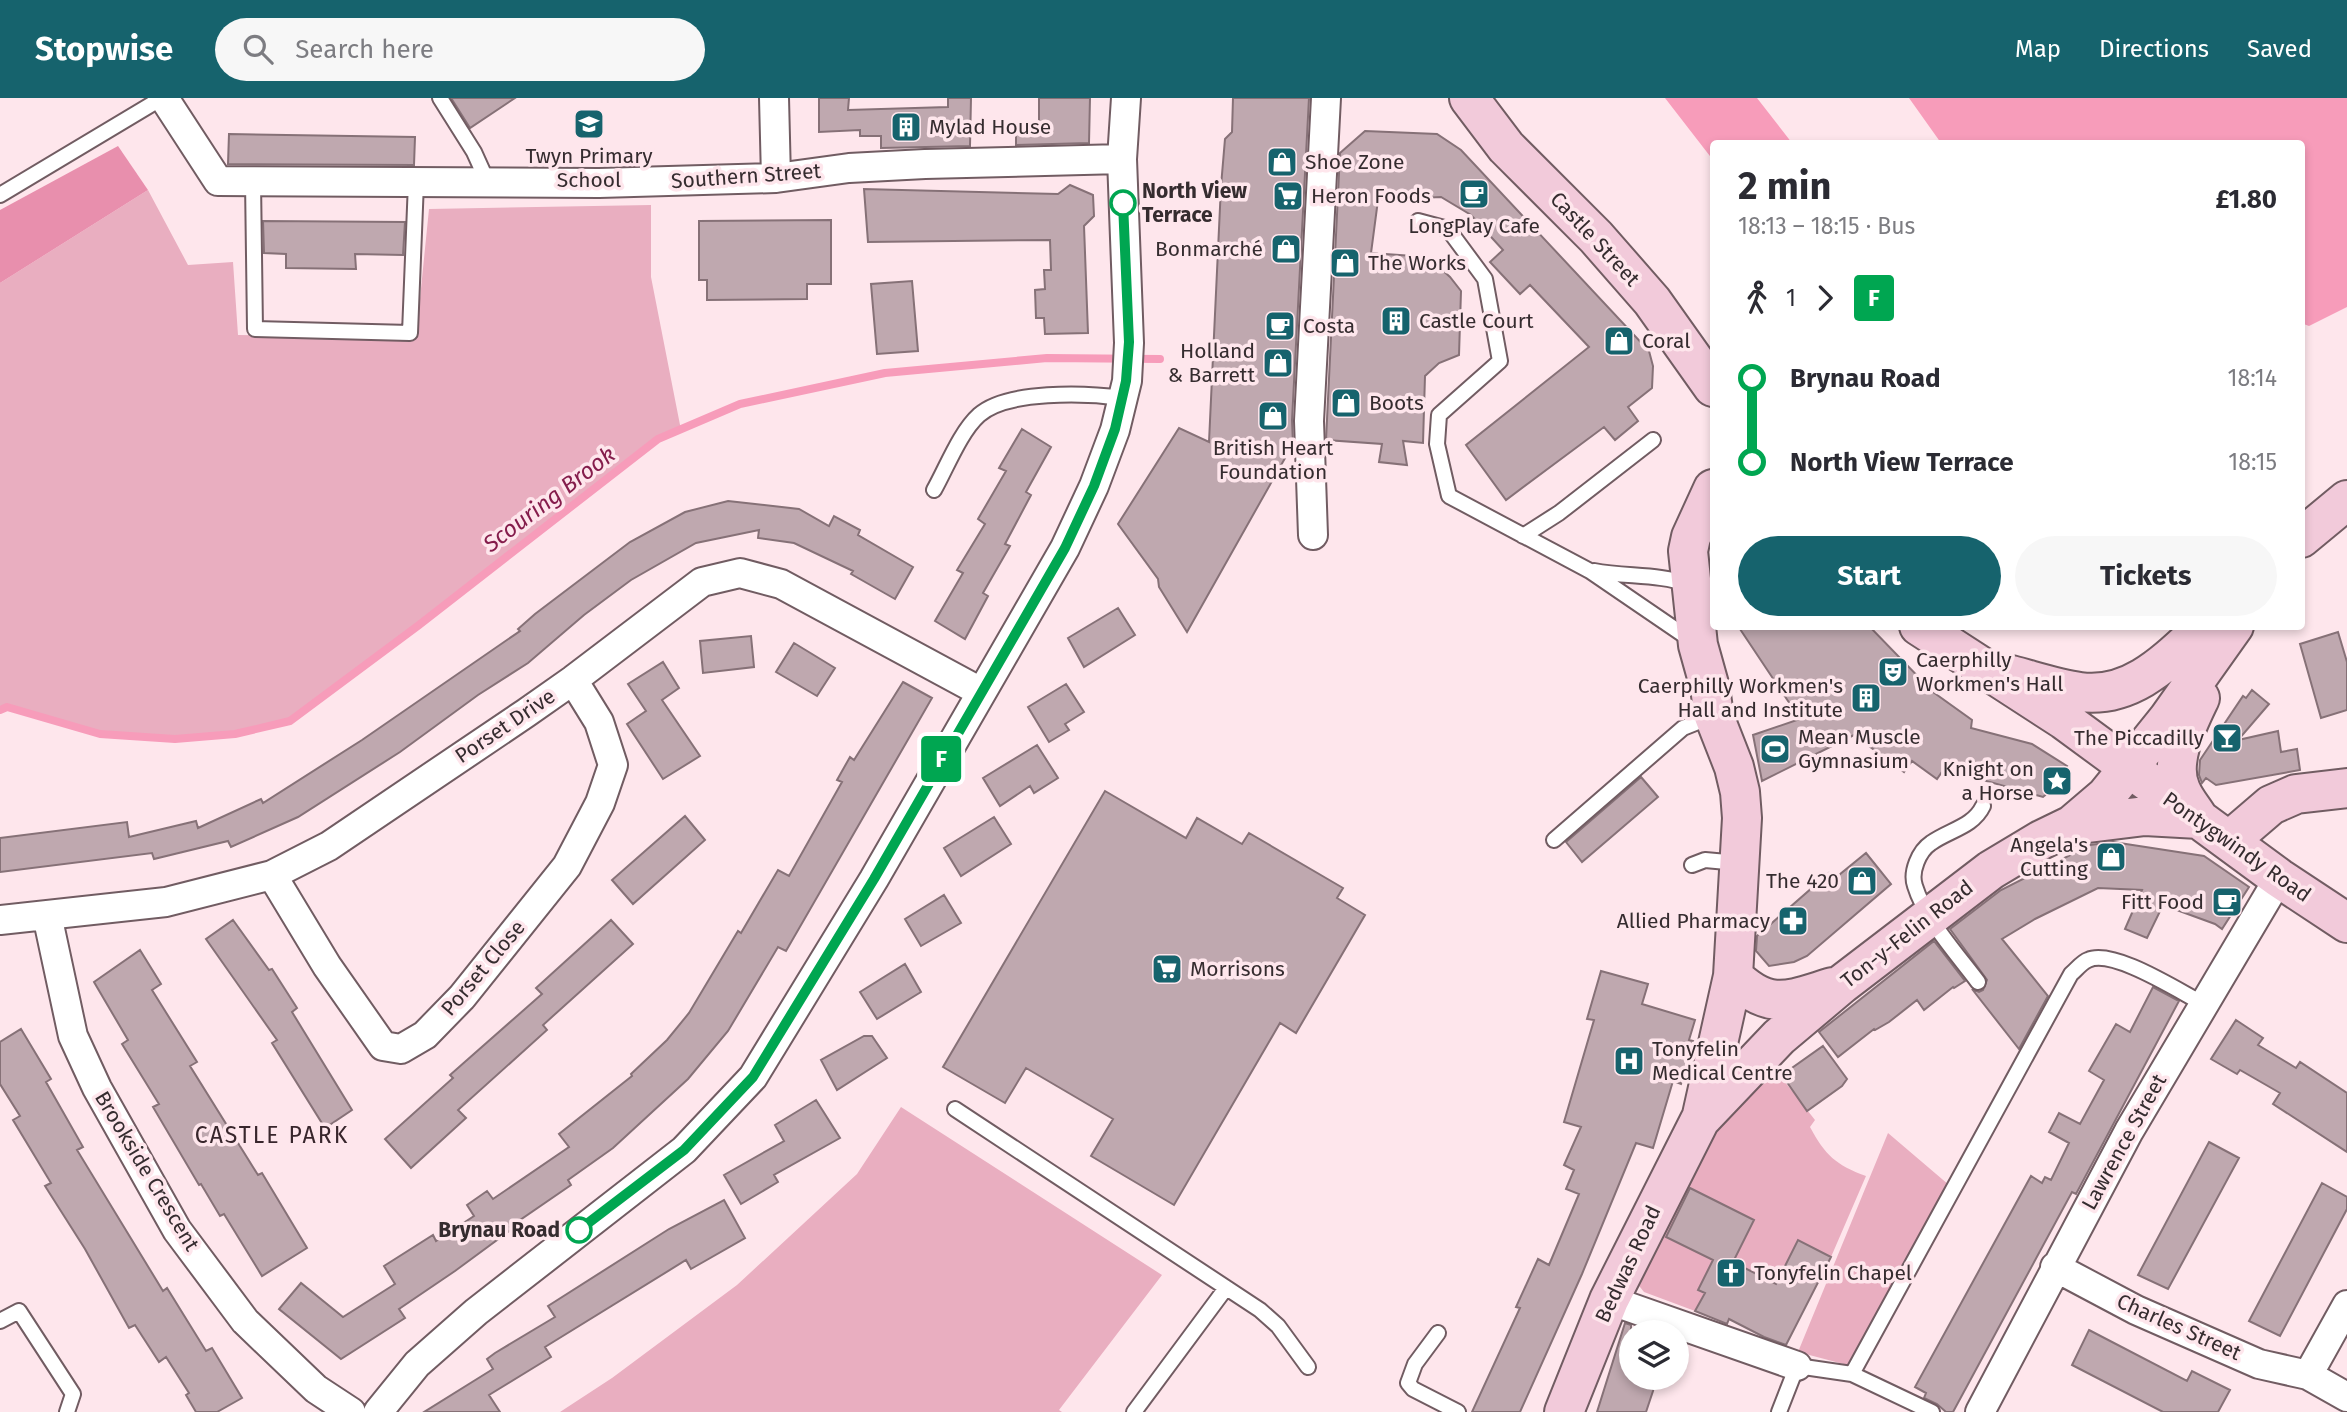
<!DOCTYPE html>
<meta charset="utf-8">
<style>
body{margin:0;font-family:"Fira Sans",sans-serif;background:#f7f7f7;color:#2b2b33;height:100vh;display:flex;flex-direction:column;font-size:26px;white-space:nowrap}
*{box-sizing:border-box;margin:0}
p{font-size:23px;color:#7c7c81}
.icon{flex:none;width:38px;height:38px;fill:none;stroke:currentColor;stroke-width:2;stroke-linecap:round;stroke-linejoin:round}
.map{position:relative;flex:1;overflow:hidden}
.drawer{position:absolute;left:1710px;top:42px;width:595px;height:490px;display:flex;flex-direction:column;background:#fff;border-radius:7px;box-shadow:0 4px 10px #0003}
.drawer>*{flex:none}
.badge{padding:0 14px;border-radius:5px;font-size:24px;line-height:46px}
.fabs{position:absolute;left:1619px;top:1222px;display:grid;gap:14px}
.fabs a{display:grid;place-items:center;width:70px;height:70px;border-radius:50%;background:#fff;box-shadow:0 4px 10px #0003;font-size:35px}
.map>.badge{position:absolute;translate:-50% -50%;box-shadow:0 0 0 4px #fff}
.legs{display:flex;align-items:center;gap:10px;height:77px;padding:0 28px;font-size:23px}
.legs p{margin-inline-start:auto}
.summary{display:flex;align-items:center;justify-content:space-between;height:119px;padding:0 28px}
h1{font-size:38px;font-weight:700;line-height:52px}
.primary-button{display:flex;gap:14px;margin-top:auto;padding:14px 28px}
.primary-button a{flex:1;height:80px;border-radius:42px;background:#16636d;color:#fff;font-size:28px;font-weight:700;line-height:80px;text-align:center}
.primary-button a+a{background:#f7f7f7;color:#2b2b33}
ul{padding:0 28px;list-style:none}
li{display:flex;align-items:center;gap:24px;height:84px;font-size:26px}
li i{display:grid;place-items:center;width:10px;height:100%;margin:0 9px;background:currentColor}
li i::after{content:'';width:18px;height:18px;margin:-9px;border:5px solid;border-radius:50%;background:#fff}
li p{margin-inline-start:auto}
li:first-child i{background:linear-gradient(#0000 50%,currentColor 0)}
li:last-child i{background:linear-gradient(currentColor 50%,#0000 0)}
header{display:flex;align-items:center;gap:42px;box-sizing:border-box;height:98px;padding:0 35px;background:#16636d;color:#fff}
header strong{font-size:33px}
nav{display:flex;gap:38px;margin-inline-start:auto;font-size:24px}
.search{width:490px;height:63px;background:#f7f7f7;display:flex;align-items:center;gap:18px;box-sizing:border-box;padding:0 24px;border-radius:38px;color:#7c7c81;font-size:26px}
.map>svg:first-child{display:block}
</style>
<header>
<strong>Stopwise</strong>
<div class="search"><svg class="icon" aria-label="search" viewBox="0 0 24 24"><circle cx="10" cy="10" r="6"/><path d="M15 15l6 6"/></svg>Search here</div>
<nav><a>Map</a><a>Directions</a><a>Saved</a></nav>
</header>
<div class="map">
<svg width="2347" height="1314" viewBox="0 0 2347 1314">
<rect width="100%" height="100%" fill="#fee6ec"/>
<path fill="#e9aec0" d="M148,92L188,167L233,164L238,237L416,240L429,111L651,107V179L681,332L658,342L419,527L290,623L235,636L175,641L100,636L7,609L0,612V185Z
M1770,965L1815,1022L1810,1029C1825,1057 1836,1067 1866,1078L1831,1159L1798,1142L1776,1186L1733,1164L1754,1122L1690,1090L1666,1138L1713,1162L1699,1192L1704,1195L1695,1213L1644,1194L1636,1184L1698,1056Z
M901,1009L1162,1177L1059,1312L1062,1314H560L612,1280L737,1187L857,1076Z
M1888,1035L1949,1087L1851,1268L1798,1254Z"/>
<path fill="#e88fad" d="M118,48L148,92L0,185V112Z"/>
<path fill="#f79cba" d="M1665,0H1757L1792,45L1713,46V62Z
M1909,0H2347V209L2309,228L2301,225V46L1941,45Z"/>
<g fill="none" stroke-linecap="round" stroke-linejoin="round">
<path stroke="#f79cba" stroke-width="8" d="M0,612L7,609L100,636L175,641L235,636L290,623L419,527L658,341L740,306L885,275L1047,260L1160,261"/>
</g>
<path fill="#bfa8af" stroke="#867177" stroke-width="2" d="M451,0H515L470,30Z
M819,0H849L848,12L948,9V0H971L970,48L881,50V38H860V32L819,34Z
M1039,0H1090L1089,45L1016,47V27L1039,30Z
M1233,0H1309L1292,322L1293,346L1187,534L1159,489L1158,481L1118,426L1179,330L1209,344L1221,88L1225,41L1232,34Z
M1365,33L1437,36L1461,52L1649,253L1653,268L1652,290L1628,309L1638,323L1615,342L1604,329L1506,402L1466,347L1589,249L1530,187L1520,196L1490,164L1503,152L1471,117L1441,99L1378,102L1371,155L1428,159L1450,179L1461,193L1459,257L1439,265L1425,278L1423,345L1403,343L1407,367L1379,364L1382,346L1326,342L1340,55Z
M229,36L415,39L414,67L228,66Z
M1070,87L1093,97L1094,118L1084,128L1088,235L1045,236L1044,220H1036L1035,192L1045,191L1044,172H1051L1050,142L868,144L864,91L1058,96Z
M831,122V186H807V201L707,202V182H699V123Z
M263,123L405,124L403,157L355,156L356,171L286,170V156L264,155Z
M912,183L918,253L877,256L871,186Z
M1022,331L1051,349L1026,394L1031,397L1005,446L1010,448L983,495L988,498L965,541L935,523L963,475L957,472L985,426L978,421L1006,373L999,370Z
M728,403L799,411L829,428L834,418L860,432L858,437L913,469L895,501L851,476L853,473L794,445L758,440L759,432L696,445L631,482L584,517L528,565L478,597L400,654L298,719L231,749L228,743L154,761L152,755L0,774V740L127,724L129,739L196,723L198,730L261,701L263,705L362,642L520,533L518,531L535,516L630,444L685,414Z
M1118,510L1135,537L1084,569L1068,540Z
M1738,528H1869L1933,594L1972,622L1971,630L2032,646L2067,668L2050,693L2043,699L1944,671L1937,681L1912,663L1904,674L1854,637L1762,683L1753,637L1800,621Z
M2338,534L2347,564V612L2321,620L2300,546Z
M751,538L754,569L703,575L700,543Z
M794,545L835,570L817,598L776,574Z
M663,564L679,590L662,602L700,658L663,681L627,626L646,613L628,586Z
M903,584L932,600L786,853L778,849L728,933L688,981L613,1050L568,1082L571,1087L510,1129L512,1131L455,1173L399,1211L405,1220L341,1261L279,1211L301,1185L343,1219L395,1186L384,1168L433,1137L436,1143L474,1118L467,1107L487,1093L493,1101L569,1049L559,1036L632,978L631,976L667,942L689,915L738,833L741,835L778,772L789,778L842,684L837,682L850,659L854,662Z
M1066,586L1084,614L1065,626L1069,632L1049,644L1028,609Z
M2252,592L2269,606L2238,642L2278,633L2281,654L2297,651L2300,672L2216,687L2206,680L2202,685L2199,677L2200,662L2243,598L2246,600Z
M1037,647L1058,680L1034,695L1030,688L1000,708L983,680Z
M1641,679L1658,699L1582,764L1566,744Z
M1105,693L1186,740L1197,720L1242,746L1249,735L1343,790L1337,800L1365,817L1296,935L1280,925L1174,1107L1091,1058L1113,1021L1026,970L1005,1005L943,969Z
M685,718L705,742L633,806L612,782Z
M994,719L1011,746L961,778L944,750Z
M2113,744L2204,758L2249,789L2222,831L2215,826L2163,807L2147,840L2125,831L2142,792L2098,790L2035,821L2002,841L2048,898L2019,951L1972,891L1979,894L1983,892L1987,882L1950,831L2001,792L2090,747Z
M1866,755L1891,786L1807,858L1794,864L1769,868L1756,853L1757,838L1829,775L1834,781Z
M944,797L961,825L921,848L905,821Z
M233,822L269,872L272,871L297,910L292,914L352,1012L325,1030L272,945L277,942L206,841Z
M611,822L633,846L543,927L547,932L458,1012L466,1020L411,1070L385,1041L453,980L450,977L542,896L536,890Z
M1934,843L1965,883L1954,890L1953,889L1924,912L1917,902L1889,924L1875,932L1874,931L1838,959L1819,934Z
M140,852L161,886L152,892L197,964L190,968L258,1077L262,1075L307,1150L262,1178L224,1116L220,1118L201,1086L199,1087L153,1009L159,1006L122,946L128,942L94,884Z
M905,866L921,894L877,921L860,894Z
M1601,873L1648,886L1642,906L1695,922L1689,942L1693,943L1681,986L1673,983L1653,1050L1636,1045L1582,1176L1520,1314H1472L1520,1210L1516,1209L1538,1161L1549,1167L1579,1096L1566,1091L1574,1072L1564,1067L1581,1029L1564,1024L1594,922L1587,921Z
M2153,889L2179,903L2076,1096L2072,1094L1953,1314H1946L1937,1306L1924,1300L1926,1295L1915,1289L2031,1078L2042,1085L2045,1079L2051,1082L2069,1045L2049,1034L2059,1015L2080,1026L2104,982L2089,973L2116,926L2130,934Z
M2236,922L2263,940L2258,947L2296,970L2300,964L2347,995V1054L2273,1006L2280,995L2240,972L2237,976L2211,961Z
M21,931L51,981L46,984L83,1049L77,1052L163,1193L167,1190L206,1253L212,1250L242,1300L217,1314H196L186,1297L189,1295L166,1259L159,1264L135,1227L129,1230L85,1151L45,1088L51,1085L13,1022L20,1018L0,986V944Z
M864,938H872L887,960L837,992L821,962Z
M1823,948L1847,981L1842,988L1807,1013L1782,977Z
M816,1002L840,1040L774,1077L778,1084L741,1106L724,1077L784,1043L775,1027Z
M2209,1044L2239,1060L2168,1191L2138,1177Z
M2322,1085L2347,1099V1111L2280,1238L2249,1223Z
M1690,1090L1754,1122L1733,1164L1776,1186L1798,1142L1831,1159L1786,1247L1764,1239L1729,1221L1727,1226L1695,1213L1705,1195L1698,1192L1713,1162L1666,1139Z
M724,1102L745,1140L691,1171L686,1162L545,1249L551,1259L489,1297L500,1314H424L493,1271L487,1261L495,1255L555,1219L548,1208L669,1131Z
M1625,1225L1631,1227V1279H1656L1653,1293L1646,1314H1597Z
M2089,1232L2187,1283L2192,1273L2230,1292L2218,1314H2163L2072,1267Z"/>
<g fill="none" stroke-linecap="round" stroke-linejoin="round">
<g stroke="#715c62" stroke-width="18">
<path id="lane" d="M440,0L474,54L488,85
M253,83L255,231L410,235L416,84
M0,97L162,0
M1418,123L1448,131L1485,181L1500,263L1439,317L1437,346L1449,398L1590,473L1691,542
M934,392C946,371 960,334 979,317C1007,292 1086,295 1122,300
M1523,438L1559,415L1653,342
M1594,473C1626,479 1658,476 1688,486
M1554,742L1683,630L1713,618
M1692,767L1705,762L1738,765
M1978,884C1957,856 1925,821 1915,788C1910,774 1919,753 1931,745C1949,732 1973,729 1983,708
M955,1011L1260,1212L1278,1228L1308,1269
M0,1223L19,1213L73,1296L67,1314
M1438,1235L1415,1266L1408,1285L1413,1291L1458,1314
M1852,1276L2071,876C2076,872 2082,864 2088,862C2113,850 2180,894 2204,906
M1134,1314L1226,1190
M1779,1314L1797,1268L1852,1276L1932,1314"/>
</g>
<g stroke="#715c62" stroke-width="32">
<path id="street" d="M164,0L218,83L599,85L776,80L849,70L925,66L1122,61
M774,0L776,80
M1313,437L1309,323L1326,0
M272,777L327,868L383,948L401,951L425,937L462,899L567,768L600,705L613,667L599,624L573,582
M47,817L73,938L97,990L177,1132L245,1223L316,1291L351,1314
M0,822L166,804L272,777L329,748L526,615L573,582L702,484L740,475L781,486L981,594
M2055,1169L2136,1212L2259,1266L2308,1277L2347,1299
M1609,1202L1797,1268
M2308,1277L2347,1207
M378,1314L417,1266L476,1214L684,1052L753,979L874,781L1065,450L1094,388L1115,332L1127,283L1129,245L1122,61L1126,0
M1980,1314L2129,1033L2279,780"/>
</g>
<g stroke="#715c62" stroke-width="42">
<path id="secondary" d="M1469,0L1506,49L1596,139L1652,203L1713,289
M2301,440L2347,402
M1919,528L2064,622L2279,780L2347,825
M2011,577C2034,583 2057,591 2080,594C2133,601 2169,561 2205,528
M2199,721C2193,711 2185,702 2181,692C2168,664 2188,625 2200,600
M2072,727L2145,718L2199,721
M2229,743L2271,707L2296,696L2347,690
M1733,878C1770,914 1789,902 1833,889
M1702,1017L1733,878L1742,720L1740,694L1734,669L1714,618L1710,590L1698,547L1688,453L1691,439L1713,391
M1564,1314L1609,1202L1700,1022L1779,939L1842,886L1991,772L2041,742L2072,727L2106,698L2168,621L2234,528"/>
</g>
<use href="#lane" stroke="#fff" stroke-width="14"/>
<use href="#street" stroke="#fff" stroke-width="28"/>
<use href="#secondary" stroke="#f2cada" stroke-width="38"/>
</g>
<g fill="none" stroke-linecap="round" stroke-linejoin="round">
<g stroke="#fff" stroke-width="16">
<path id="line-1" d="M579,1132L684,1052L753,979L874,781L1065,450L1094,388L1115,331L1126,283L1129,244L1123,105"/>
</g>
<use href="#line-1" stroke="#00a651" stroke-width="10"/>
</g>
<defs>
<g id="school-square" transform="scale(1.575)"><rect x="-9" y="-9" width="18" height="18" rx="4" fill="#16636d" stroke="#fee6ec"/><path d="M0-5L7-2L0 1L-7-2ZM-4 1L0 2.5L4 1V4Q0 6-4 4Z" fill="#fff"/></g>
<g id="building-square" transform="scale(1.575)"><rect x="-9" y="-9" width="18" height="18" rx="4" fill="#16636d" stroke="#fee6ec"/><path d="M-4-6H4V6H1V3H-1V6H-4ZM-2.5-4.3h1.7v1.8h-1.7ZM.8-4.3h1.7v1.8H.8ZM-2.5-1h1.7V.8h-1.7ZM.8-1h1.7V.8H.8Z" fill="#fff"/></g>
<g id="shop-square" transform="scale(1.575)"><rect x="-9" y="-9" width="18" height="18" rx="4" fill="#16636d" stroke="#fee6ec"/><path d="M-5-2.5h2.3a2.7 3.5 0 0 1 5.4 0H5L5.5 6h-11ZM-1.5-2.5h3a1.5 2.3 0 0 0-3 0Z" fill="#fff"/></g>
<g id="cafe-square" transform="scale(1.575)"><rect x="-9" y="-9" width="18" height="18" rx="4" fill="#16636d" stroke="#fee6ec"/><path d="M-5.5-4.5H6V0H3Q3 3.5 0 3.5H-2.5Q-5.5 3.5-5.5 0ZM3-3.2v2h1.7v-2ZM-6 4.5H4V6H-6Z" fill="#fff"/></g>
<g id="supermarket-square" transform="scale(1.575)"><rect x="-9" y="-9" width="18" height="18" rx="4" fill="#16636d" stroke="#fee6ec"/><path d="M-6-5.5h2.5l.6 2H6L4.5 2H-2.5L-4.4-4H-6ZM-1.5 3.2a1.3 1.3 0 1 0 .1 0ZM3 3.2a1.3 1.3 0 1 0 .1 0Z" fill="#fff"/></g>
<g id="theatre-square" transform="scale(1.575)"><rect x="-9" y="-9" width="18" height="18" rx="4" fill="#16636d" stroke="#fee6ec"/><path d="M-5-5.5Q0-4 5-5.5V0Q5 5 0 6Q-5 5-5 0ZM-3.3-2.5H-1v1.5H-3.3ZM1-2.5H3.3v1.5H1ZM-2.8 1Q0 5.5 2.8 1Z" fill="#fff"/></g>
<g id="bar-square" transform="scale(1.575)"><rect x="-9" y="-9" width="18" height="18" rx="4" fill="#16636d" stroke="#fee6ec"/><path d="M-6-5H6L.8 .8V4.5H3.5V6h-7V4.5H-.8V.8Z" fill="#fff"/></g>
<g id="stadium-square" transform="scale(1.575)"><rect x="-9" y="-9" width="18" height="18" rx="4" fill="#16636d" stroke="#fee6ec"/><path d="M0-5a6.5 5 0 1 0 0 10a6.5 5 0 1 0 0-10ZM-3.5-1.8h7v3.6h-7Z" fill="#fff"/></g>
<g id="sight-square" transform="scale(1.575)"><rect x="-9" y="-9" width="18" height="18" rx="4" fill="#16636d" stroke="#fee6ec"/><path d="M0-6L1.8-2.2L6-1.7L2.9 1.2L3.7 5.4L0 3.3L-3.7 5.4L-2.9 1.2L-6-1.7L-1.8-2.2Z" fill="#fff"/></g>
<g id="pharmacy-square" transform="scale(1.575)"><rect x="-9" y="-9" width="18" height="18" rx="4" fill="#16636d" stroke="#fee6ec"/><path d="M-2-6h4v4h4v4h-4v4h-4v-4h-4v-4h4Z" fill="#fff"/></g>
<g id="hospital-square" transform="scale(1.575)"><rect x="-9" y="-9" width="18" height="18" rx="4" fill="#16636d" stroke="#fee6ec"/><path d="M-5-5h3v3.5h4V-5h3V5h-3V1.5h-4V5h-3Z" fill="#fff"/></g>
<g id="church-square" transform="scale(1.575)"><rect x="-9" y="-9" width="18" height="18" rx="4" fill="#16636d" stroke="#fee6ec"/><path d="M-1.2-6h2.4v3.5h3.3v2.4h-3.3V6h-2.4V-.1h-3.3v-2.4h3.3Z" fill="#fff"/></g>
</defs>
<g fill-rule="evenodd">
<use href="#school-square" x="589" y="26"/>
<use href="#building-square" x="906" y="29"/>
<use href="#shop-square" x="1282" y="64"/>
<use href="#cafe-square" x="1474" y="96"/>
<use href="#supermarket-square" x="1288" y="98"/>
<use href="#shop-square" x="1286" y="151"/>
<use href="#shop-square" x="1345" y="165"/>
<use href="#building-square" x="1396" y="223"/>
<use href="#cafe-square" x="1280" y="228"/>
<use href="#shop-square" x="1619" y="243"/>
<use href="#shop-square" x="1278" y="265"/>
<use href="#shop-square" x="1346" y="305"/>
<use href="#shop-square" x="1273" y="318"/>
<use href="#theatre-square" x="1893" y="574"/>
<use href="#building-square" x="1866" y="600"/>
<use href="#bar-square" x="2227" y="640"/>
<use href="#stadium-square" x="1775" y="651"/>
<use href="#sight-square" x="2057" y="683"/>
<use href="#shop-square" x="2111" y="759"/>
<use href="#shop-square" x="1862" y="783"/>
<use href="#cafe-square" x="2227" y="804"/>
<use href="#pharmacy-square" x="1793" y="823"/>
<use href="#supermarket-square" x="1167" y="871"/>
<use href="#hospital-square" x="1629" y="963"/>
<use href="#church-square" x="1731" y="1175"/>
</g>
<g fill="#fff" stroke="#00a651" stroke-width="3.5">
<circle cx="1123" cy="105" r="12"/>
<circle cx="579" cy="1132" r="12"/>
</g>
<g text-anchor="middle" stroke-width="7" stroke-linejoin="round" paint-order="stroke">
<g font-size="21" fill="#352c2f" stroke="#fee6ec" text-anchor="start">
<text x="929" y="36">Mylad House</text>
<text x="589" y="65" text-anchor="middle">Twyn Primary<tspan x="589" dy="24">School</tspan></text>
<text x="1305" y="71">Shoe Zone</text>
<text x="1311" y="105">Heron Foods</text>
<text x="1474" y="135" text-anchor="middle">LongPlay Cafe</text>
<text x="1263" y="158" text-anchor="end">Bonmarché</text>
<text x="1368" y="172">The Works</text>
<text x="1419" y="230">Castle Court</text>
<text x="1303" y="235">Costa</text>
<text x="1642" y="250">Coral</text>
<text x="1255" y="260" text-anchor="end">Holland<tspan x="1255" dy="24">&amp; Barrett</tspan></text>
<text x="1369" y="312">Boots</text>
<text x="1273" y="357" text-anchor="middle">British Heart<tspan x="1273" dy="24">Foundation</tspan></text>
<text x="1916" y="569">Caerphilly<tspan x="1916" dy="24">Workmen's Hall</tspan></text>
<text x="1843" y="595" text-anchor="end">Caerphilly Workmen's<tspan x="1843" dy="24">Hall and Institute</tspan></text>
<text x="1798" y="646">Mean Muscle<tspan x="1798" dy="24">Gymnasium</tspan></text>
<text x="2204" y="647" text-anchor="end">The Piccadilly</text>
<text x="2034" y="678" text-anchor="end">Knight on<tspan x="2034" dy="24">a Horse</tspan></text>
<text x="2088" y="754" text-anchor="end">Angela's<tspan x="2088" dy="24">Cutting</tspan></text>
<text x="1839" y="790" text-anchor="end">The 420</text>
<text x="2204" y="811" text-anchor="end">Fitt Food</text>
<text x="1770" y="830" text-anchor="end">Allied Pharmacy</text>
<text x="1190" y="878">Morrisons</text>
<text x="1652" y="958">Tonyfelin<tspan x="1652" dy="24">Medical Centre</tspan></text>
<text x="1754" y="1182">Tonyfelin Chapel</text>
</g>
<g font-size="21" fill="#352c2f" stroke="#fee6ec">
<text transform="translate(746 78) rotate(-4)" y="7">Southern Street</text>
<text transform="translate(1595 141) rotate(47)" y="7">Castle Street</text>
<text transform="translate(505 628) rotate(-34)" y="7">Porset Drive</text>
<text transform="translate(2237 749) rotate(35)" y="7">Pontygwindy Road</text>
<text transform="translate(1907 836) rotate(-38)" y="7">Ton-y-Felin Road</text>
<text transform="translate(483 870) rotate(-50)" y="7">Porset Close</text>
<text transform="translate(2124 1044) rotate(-61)" y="7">Lawrence Street</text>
<text transform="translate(147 1073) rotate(59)" y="7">Brookside Crescent</text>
<text transform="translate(1628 1166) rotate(-65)" y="7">Bedwas Road</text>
<text transform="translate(2179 1229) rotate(24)" y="7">Charles Street</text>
</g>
<g font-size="21" font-weight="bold" fill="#352c2f" stroke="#fee6ec" text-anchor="start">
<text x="1142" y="100">North View<tspan x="1142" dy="24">Terrace</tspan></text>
<text x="560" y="1139" text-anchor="end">Brynau Road</text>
</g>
<g font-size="23" font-style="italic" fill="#851d4c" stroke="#fee6ec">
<text transform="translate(549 401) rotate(-37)" y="8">Scouring Brook</text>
</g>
<g font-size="23" letter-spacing="2" fill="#38262c" stroke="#fee6ec">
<text x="272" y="1045">CASTLE PARK</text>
</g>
</g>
</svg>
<div class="fabs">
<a><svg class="icon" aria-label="layers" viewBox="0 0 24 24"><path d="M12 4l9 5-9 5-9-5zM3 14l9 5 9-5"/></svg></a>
</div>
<b class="badge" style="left:941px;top:661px;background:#00a651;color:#fff">F</b>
<section class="drawer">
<div class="summary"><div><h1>2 min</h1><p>18:13 – 18:15 · Bus</p></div><b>£1.80</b></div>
<div class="legs"><svg class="icon" aria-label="walk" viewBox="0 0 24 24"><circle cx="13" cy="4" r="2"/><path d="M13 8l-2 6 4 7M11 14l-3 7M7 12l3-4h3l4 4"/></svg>1<svg class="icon" aria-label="forward" viewBox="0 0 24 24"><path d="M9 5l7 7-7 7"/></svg><b class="badge" style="background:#00a651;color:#fff">F</b></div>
<ul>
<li><i style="color:#00a651"></i><b>Brynau Road</b><p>18:14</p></li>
<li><i style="color:#00a651"></i><b>North View Terrace</b><p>18:15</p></li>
</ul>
<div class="primary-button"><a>Start</a><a>Tickets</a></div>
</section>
</div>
